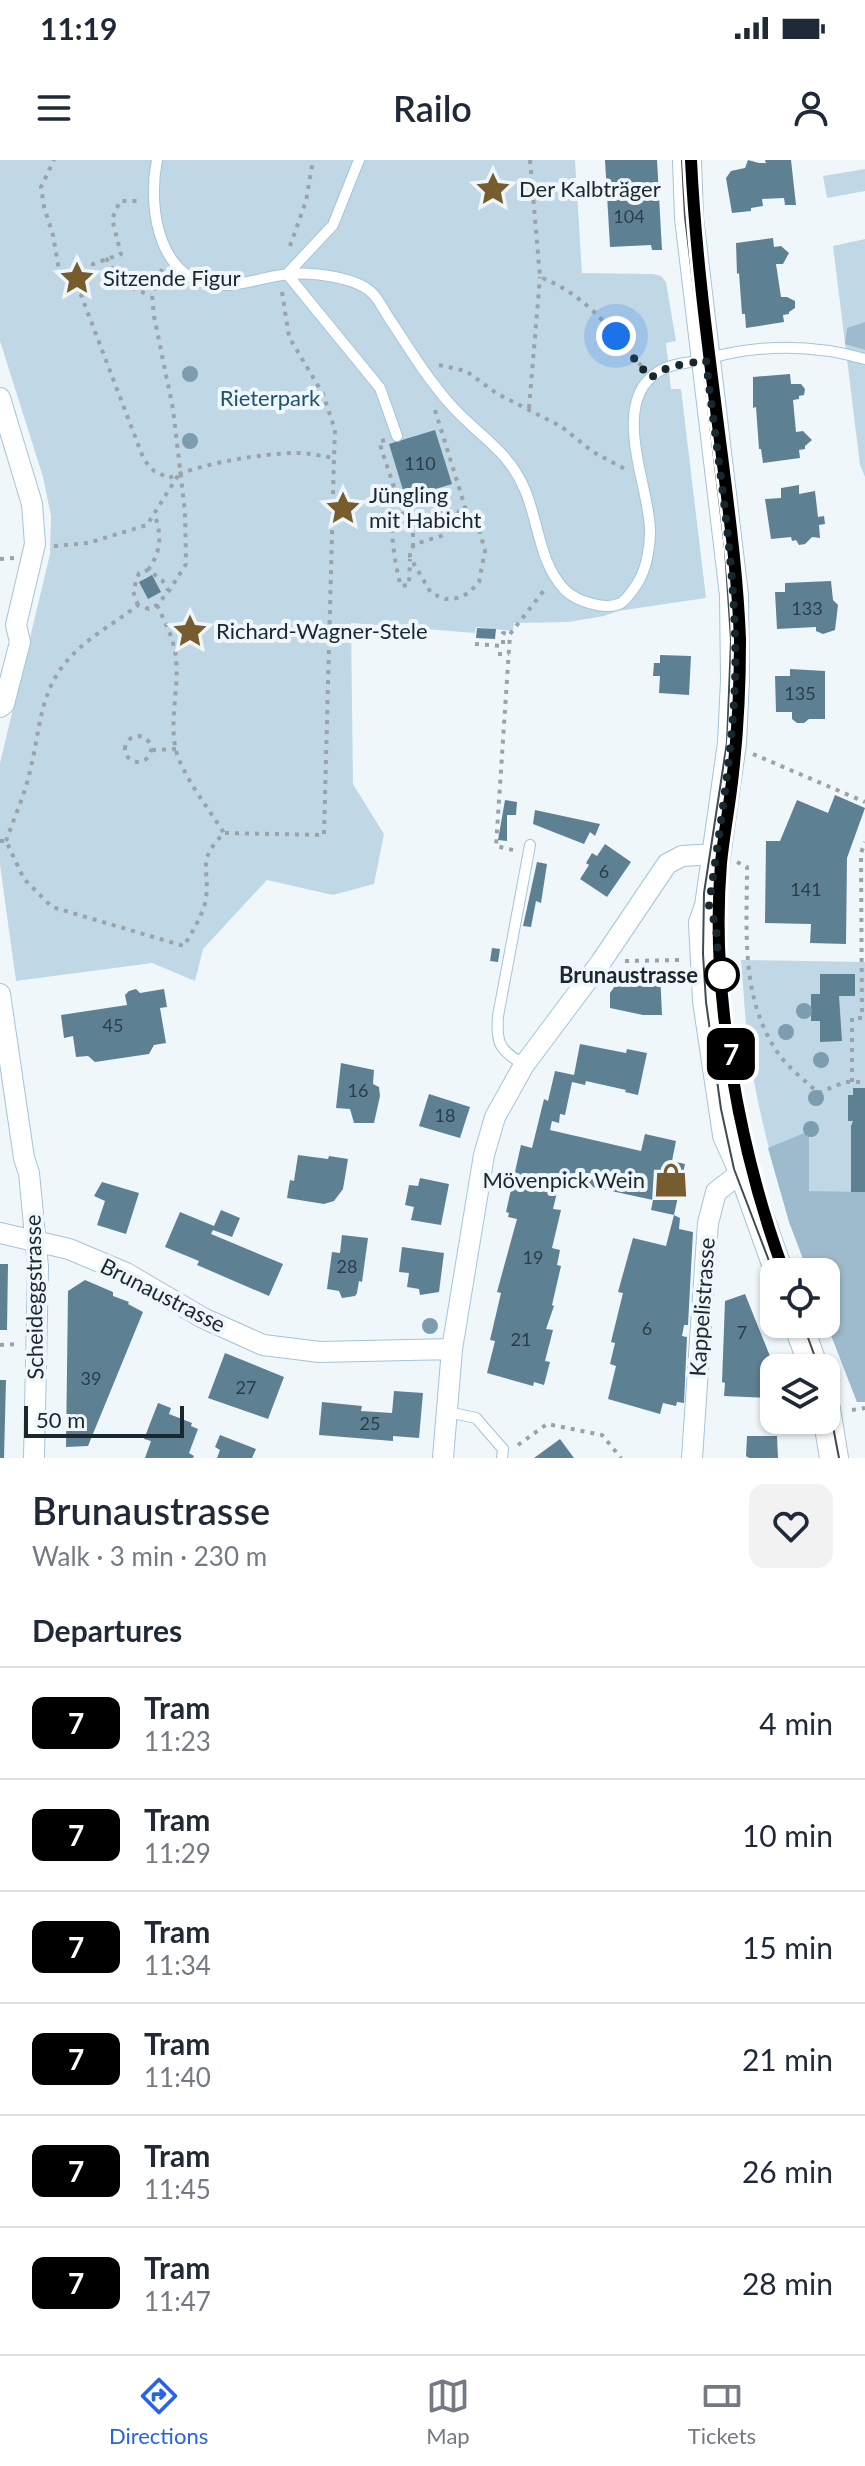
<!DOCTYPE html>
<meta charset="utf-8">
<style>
body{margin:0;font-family:Lato,sans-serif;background:#f2f2f3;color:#1f2937;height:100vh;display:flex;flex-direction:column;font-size:30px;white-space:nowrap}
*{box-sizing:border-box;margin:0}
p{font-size:26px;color:#747a83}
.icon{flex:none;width:44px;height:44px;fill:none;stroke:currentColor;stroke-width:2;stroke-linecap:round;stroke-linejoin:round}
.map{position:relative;height:1298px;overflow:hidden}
.sheet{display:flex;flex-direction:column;background:#fff;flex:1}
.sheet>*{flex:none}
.badge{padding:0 16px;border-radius:12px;font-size:28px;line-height:52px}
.tools{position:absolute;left:760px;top:1098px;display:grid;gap:16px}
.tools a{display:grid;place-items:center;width:80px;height:80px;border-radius:16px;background:#fff;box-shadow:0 2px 6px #0004;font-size:40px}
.scale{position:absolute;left:24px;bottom:20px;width:160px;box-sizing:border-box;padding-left:8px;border:4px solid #19272f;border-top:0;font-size:22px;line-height:28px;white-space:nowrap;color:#19272f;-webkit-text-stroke:6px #f0f7fb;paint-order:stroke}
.you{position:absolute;width:40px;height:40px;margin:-20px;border:6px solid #fff;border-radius:50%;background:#1a73e8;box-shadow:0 0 0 12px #1a73e833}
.map>.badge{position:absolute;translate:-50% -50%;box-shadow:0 0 0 4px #fff}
h2{padding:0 32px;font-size:30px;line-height:72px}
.round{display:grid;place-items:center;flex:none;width:84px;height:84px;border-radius:16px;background:#f2f2f3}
.head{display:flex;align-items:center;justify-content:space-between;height:136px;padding:0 32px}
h1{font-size:38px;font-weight:600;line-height:60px}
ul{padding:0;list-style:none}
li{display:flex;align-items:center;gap:24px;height:112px;padding:0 32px;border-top:2px solid #e0e1e3}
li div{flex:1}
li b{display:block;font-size:30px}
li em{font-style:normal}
li .badge{min-width:88px;font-weight:700;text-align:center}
.status{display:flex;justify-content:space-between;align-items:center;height:56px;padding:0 40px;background:#fff;direction:ltr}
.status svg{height:22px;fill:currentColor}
header{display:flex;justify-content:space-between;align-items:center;height:104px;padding:0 32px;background:#fff;font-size:36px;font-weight:600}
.tab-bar{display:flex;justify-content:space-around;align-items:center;height:112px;border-top:2px solid #e0e1e3;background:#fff;font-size:22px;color:#747a83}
.tab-bar a{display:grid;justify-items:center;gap:4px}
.tab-bar .on{color:#2563eb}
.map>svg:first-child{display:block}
</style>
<div class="status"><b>11:19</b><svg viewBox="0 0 49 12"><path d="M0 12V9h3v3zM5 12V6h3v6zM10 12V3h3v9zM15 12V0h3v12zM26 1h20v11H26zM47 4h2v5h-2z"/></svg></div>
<header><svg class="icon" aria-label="menu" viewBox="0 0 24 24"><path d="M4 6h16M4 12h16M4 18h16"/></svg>Railo<svg class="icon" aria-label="person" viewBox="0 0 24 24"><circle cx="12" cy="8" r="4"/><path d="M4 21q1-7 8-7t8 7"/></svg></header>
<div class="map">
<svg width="865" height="1298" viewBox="0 0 865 1298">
<rect width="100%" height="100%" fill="#f0f7fb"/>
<path fill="#c0d8e6" d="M0,0H575L582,113L653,114L661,116L666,122L676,181L666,183L671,229H681L706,438L618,451L604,456L569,462L514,463L513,471L476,467L475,473L351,463L353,624L384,674L374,724L333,735L267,720L203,789L195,821L152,803L16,821L0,705V603L50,394L51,356L43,317L0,181Z
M865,9V31L827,38L823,16Z
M865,79V317L860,305L833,86Z
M741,800L865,802V1242H857L826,1162V1112H808C782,1042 762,972 750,898C745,866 744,833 741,800Z"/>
<path fill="#9dbbcc" d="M865,162V190L845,184L847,168Z
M809,971V1031L865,1032V1242H857L826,1162V1112H808L789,1062L768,988Z"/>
<path fill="#5e8093" d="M605,0H657L662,90H652L651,85L610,87Z
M748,0L759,3H766L765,0H791L796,45H785L784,38L762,39L763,46L751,48V51L732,53L726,18L731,11L745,8Z
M773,78L774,87L781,86L789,93L783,104H776L781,137H787L795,141V148L789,152V154L783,155L784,162L746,168L745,154H742L739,113L737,114L736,83Z
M790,214L791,224H801L805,229L804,235L799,236V239L793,240L796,272L803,271L812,280L805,286V289L799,290L800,298L763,303L761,289H759L756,247L753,248V217Z
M435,270L452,324L432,330L430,335L422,339L416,335L413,327L403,330L389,284Z
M799,325V334L815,331L818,357L824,356L825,364L819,365L820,378L812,377L805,384L799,385L796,380L792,381L791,377L771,379L765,339L781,338V328Z
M152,415L161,432L148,439L139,422Z
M831,421L833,440L838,445L835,470L823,474L816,471V467L777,469L775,432H785V423Z
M477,468L496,469L495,479L476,478Z
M660,495L691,496L689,535L659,533L660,516H653L654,503H660Z
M790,509L825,511V559H809L804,563H797L792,559V552H776L775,516H790Z
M835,635L865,648L847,698L846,784L810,783L811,764L765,763L766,681H780L797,640L828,653Z
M505,640L517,642L516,655H507V681L498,680Z
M535,650L600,664L595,676L590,672L584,684L533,664Z
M605,684L631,702L607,737L580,719L589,705L586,703L592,693L597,696Z
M537,702L547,704L541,743L536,741L531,767L523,766Z
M492,788L500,789L498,802L490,801Z
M660,812L662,855H643L610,848V833L624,813Z
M820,814H855V836H839L842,881L820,882V861H811V834H820Z
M136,829L140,833L164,829L167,847L160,848L166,883L154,885L149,894L95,902L88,896L76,897L73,876L64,878L61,855L127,845L125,835L129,831Z
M580,884L626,893L627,889L647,893L638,935L625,932L626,930L586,921L585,925L572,922L565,955L560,954L559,963L552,961L550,970L641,991L645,974L676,981L672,1001L685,1004L674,1055L651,1050L653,1040L560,1020L553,1049L561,1050L552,1088L560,1090L557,1105L561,1106L552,1145L554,1146L546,1169L553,1170L545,1201L550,1202L544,1225L534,1222L533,1226L487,1213L495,1181L490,1180L501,1133L497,1132L517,1059L508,1057L509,1053L506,1052L521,985L532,988L544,939L548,941L555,911L574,915Z
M341,903L374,910L373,924L379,927L380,936L374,963H354L350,949L336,948Z
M853,928H865V1032H851V966L853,961H848V935H853Z
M429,934L470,947L460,978L419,966Z
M298,995L328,999L329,996L348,999L343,1029L334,1041L324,1044L287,1038L290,1020L294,1021Z
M420,1018L449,1024L441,1065L411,1060L414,1047L405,1045L409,1025L418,1026Z
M102,1022L139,1033L126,1074L97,1065L105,1041L94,1036Z
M221,1050L240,1058L232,1077L213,1070L211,1074L283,1104L269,1136L197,1105L199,1101L165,1087L180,1052L214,1066Z
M674,1055L680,1058L679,1069L693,1072L688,1165H684L682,1176L687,1177L684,1243L677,1242L676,1246L663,1243L660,1254L608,1239L616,1206L610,1204L615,1183L611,1182L623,1133L618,1132L633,1078L666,1086Z
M342,1075L368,1078L362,1122L359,1121L357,1133L355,1136L342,1138L339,1131L327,1129L332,1092L340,1093Z
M402,1087L444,1093L439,1132L420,1135L419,1129L407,1127L409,1113L399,1112Z
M0,1104H8L7,1170H0Z
M85,1120L113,1132V1136L129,1142L128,1144L143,1152L88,1286L66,1287L68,1131Z
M745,1134L774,1206L771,1238L724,1236L725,1223L722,1222L725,1141Z
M225,1193L284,1217L268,1259L208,1238Z
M0,1220H6L4,1298H0Z
M394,1231L423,1233L419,1278L393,1276V1281L319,1275L322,1242L362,1246L361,1251L392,1253Z
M158,1243L171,1248L169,1254L192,1263L191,1266L198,1269L189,1293L194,1296L193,1298H145L151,1281L144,1279Z
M220,1275L256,1289L252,1298H217L220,1290L215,1287Z
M747,1276H777L778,1298H749L746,1296Z
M560,1279L574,1298H534Z"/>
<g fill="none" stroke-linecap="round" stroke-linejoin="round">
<g stroke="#a1c5d9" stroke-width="12">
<path id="lane" d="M157,0C147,49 159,126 223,125C246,125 267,116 289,114C312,112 359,117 374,135C381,143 385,153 391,161C410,190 427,218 450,244C477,275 508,289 525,330C539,363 539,403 565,430C576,441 606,451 621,443C627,439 633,430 637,424C646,410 650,389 650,372C651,330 608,243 658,212C672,202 694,203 710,198C762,184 813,184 865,199
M287,114L380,228L397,276
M287,114L333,65L359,0
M524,905C500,889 496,886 498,856L530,685
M448,1252L476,1258L503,1289L502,1298"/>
</g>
<g stroke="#a1c5d9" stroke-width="22">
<path id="street" d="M0,238L32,344L35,384L16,465L20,482L4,544L0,547
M0,834L24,998L29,1013L38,1107L34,1298
M0,1073L69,1089L126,1113L203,1158L263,1185L320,1192L452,1189L484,995L495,957L524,905L601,802L667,704L682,696L716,694
M443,1298L452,1189
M692,1298L708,1063L716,1032L743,1011"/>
</g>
<g stroke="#a1c5d9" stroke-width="30">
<path id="secondary" d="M687,0L689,58L734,435L735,520L732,583L709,746L703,763L707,841L727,975L743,1011L779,1112
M798,1164L814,1208
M826,1249L834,1298"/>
</g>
<path stroke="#99a3a8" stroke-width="4" stroke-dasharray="4 6" stroke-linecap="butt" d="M530,0L540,117C588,136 611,170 643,208
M290,86L306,41L313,0
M106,98C119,121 126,127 151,135
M282,132L289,177L323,234L335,270L334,298
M82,134L93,104L121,94L112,59L120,41H138
M439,205L466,211L496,233L562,267L593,292L625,309
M529,248L540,117
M435,250L470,363L479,369L485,391L479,422L469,433L457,438L445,439L431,433L410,397V390L415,384L441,376L451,368L470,363
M385,280L379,282L404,357L412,353L417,360
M395,329C387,349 394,405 401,426L409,425L410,399
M54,386L88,383L147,365L179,314
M413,387V367L417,360L446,349L467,354
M0,399L14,398
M148,410C161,392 162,376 155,356
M138,445L133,431L139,413L148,410L162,420L168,430
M157,445C165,462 174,479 176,498C179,527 170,557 175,586C180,613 209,649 224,673
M475,484L503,486V473L510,474
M498,494H509
M125 589a13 13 0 1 1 26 0a13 13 0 1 1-26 0Z
M152,590L176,589
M753,594L865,642
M0,681H6L24,719L52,747L184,786C192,772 203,755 206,739C210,706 196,702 224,673L324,675L334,298C322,296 309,293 297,293C263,293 199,304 169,318L154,311L144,300L81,135L73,129L59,110L53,75L44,47L41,27L54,0
M6,681C14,658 25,634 30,611C40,572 39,534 66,502C86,478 114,464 138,445L149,449L157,445L169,431L186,404L185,352L173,249L154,156L152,135L162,109
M513,690L496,686L510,474L545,429
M737,702L747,707C747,771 740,838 778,893C788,908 805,920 818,933L845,922H865
M625,801L680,800
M852,922V858H862L861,693L865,682
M0,1185L17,1184
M852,1250L865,1248
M518,1285L547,1264L602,1275L621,1298"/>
<use href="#lane" stroke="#fff" stroke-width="10"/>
<use href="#street" stroke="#fff" stroke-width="20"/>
<use href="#secondary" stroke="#fff" stroke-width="28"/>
<path stroke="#3f4b53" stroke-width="2" d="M682,0L685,57L725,389L731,480L727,582L704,733L703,794L706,842L721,949L734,1009L774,1114
M726,664C715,750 722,835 735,921C743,972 752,1022 769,1071
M803,1164L819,1208
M826,1230L839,1298"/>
</g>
<g fill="#7b9dad">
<circle cx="190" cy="214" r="8"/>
<circle cx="190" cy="281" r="8"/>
<circle cx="804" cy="851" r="8"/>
<circle cx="786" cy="872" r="8"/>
<circle cx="821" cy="900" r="8"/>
<circle cx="816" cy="938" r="8"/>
<circle cx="811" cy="969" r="8"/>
<circle cx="430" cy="1166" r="8"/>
</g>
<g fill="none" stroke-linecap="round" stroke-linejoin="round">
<g stroke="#fff" stroke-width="18">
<path id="line" d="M691,0C696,105 711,208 724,312C731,368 738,424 740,480C740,525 738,569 733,613C730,643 724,673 721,703C710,833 739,990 784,1112"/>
</g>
<use href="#line" stroke="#000" stroke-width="12"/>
<path stroke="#19272f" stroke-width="8" stroke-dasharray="0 14.4" d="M616,176L650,218L669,207L706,200C718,306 738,414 735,522C732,597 719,671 709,746L716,766L720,822L722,815"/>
</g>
<defs>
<g id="sight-bare" transform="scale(2.76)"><path d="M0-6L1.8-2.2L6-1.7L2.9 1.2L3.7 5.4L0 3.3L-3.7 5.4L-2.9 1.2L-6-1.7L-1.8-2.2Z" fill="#775c2e" stroke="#f0f7fb" stroke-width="2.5" paint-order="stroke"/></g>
<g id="shop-bare" transform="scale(2.76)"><path d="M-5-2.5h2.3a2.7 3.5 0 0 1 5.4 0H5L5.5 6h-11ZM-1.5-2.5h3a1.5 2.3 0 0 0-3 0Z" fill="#775c2e" stroke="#f0f7fb" stroke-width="2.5" paint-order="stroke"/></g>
</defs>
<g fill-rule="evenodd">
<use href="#sight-bare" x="493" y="29"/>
<use href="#sight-bare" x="77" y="118"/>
<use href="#sight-bare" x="343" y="348"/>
<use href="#sight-bare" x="190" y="471"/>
<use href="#shop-bare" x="671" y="1020"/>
</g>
<circle fill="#fff" stroke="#000" stroke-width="4" cx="722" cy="815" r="16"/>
<g text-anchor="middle" stroke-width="8" stroke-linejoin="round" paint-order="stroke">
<g font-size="18" fill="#2a3d48">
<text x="629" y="63">104</text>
<text x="420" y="310">110</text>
<text x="807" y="455">133</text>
<text x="800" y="540">135</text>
<text x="604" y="718">6</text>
<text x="806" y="736">141</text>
<text x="113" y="872">45</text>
<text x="358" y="937">16</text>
<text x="445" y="962">18</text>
<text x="533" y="1104">19</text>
<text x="347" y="1113">28</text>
<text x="647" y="1175">6</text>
<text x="742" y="1179">7</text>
<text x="521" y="1186">21</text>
<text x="91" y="1225">39</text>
<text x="246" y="1234">27</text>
<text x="370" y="1270">25</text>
</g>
<g font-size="22" fill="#19272f" stroke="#f0f7fb" text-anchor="start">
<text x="519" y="37">Der Kalbträger</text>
<text x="103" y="126">Sitzende Figur</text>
<text x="369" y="343">Jüngling<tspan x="369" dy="25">mit Habicht</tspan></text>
<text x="216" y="479">Richard-Wagner-Stele</text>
<text x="645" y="1028" text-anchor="end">Mövenpick Wein</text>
</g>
<g font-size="22" fill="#1c536e" stroke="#f0f7fb">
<text x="270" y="246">Rieterpark</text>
</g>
<g font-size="22" font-weight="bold" fill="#19272f" stroke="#f0f7fb" text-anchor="end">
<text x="698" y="823">Brunaustrasse</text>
</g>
<g font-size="22" fill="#19272f" stroke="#f0f7fb">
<text transform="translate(163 1135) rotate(27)" y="8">Brunaustrasse</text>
<text transform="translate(34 1137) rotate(-91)" y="8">Scheideggstrasse</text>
<text transform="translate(702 1147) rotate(-86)" y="8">Kappelistrasse</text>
</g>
</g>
</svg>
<div class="tools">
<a><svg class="icon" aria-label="locate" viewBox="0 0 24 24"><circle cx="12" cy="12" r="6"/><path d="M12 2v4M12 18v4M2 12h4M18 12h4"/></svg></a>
<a><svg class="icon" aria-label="layers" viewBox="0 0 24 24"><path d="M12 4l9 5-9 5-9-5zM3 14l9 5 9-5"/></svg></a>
</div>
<div class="scale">50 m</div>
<div class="you" style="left:616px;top:176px"></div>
<b class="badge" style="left:731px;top:894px;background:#000;color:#fff">7</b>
</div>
<section class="sheet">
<div class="head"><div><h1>Brunaustrasse</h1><p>Walk · 3 min · 230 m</p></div><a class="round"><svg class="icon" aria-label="heart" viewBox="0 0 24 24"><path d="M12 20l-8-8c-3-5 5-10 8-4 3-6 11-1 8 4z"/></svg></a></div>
<h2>Departures</h2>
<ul>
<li><span class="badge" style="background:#000;color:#fff">7</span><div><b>Tram</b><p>11:23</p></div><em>4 min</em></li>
<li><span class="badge" style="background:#000;color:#fff">7</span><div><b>Tram</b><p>11:29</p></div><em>10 min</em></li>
<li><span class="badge" style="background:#000;color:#fff">7</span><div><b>Tram</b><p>11:34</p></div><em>15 min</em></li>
<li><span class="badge" style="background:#000;color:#fff">7</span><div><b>Tram</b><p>11:40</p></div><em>21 min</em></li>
<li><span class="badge" style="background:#000;color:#fff">7</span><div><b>Tram</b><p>11:45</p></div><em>26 min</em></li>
<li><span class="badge" style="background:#000;color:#fff">7</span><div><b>Tram</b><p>11:47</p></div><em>28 min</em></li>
</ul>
</section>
<nav class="tab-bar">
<a class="on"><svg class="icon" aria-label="directions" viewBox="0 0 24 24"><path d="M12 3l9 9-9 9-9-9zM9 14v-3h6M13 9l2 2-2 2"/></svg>Directions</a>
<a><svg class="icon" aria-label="map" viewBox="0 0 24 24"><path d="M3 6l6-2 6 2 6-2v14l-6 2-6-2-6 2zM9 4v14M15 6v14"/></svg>Map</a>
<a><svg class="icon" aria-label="tickets" viewBox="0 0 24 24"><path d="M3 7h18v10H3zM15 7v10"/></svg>Tickets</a>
</nav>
